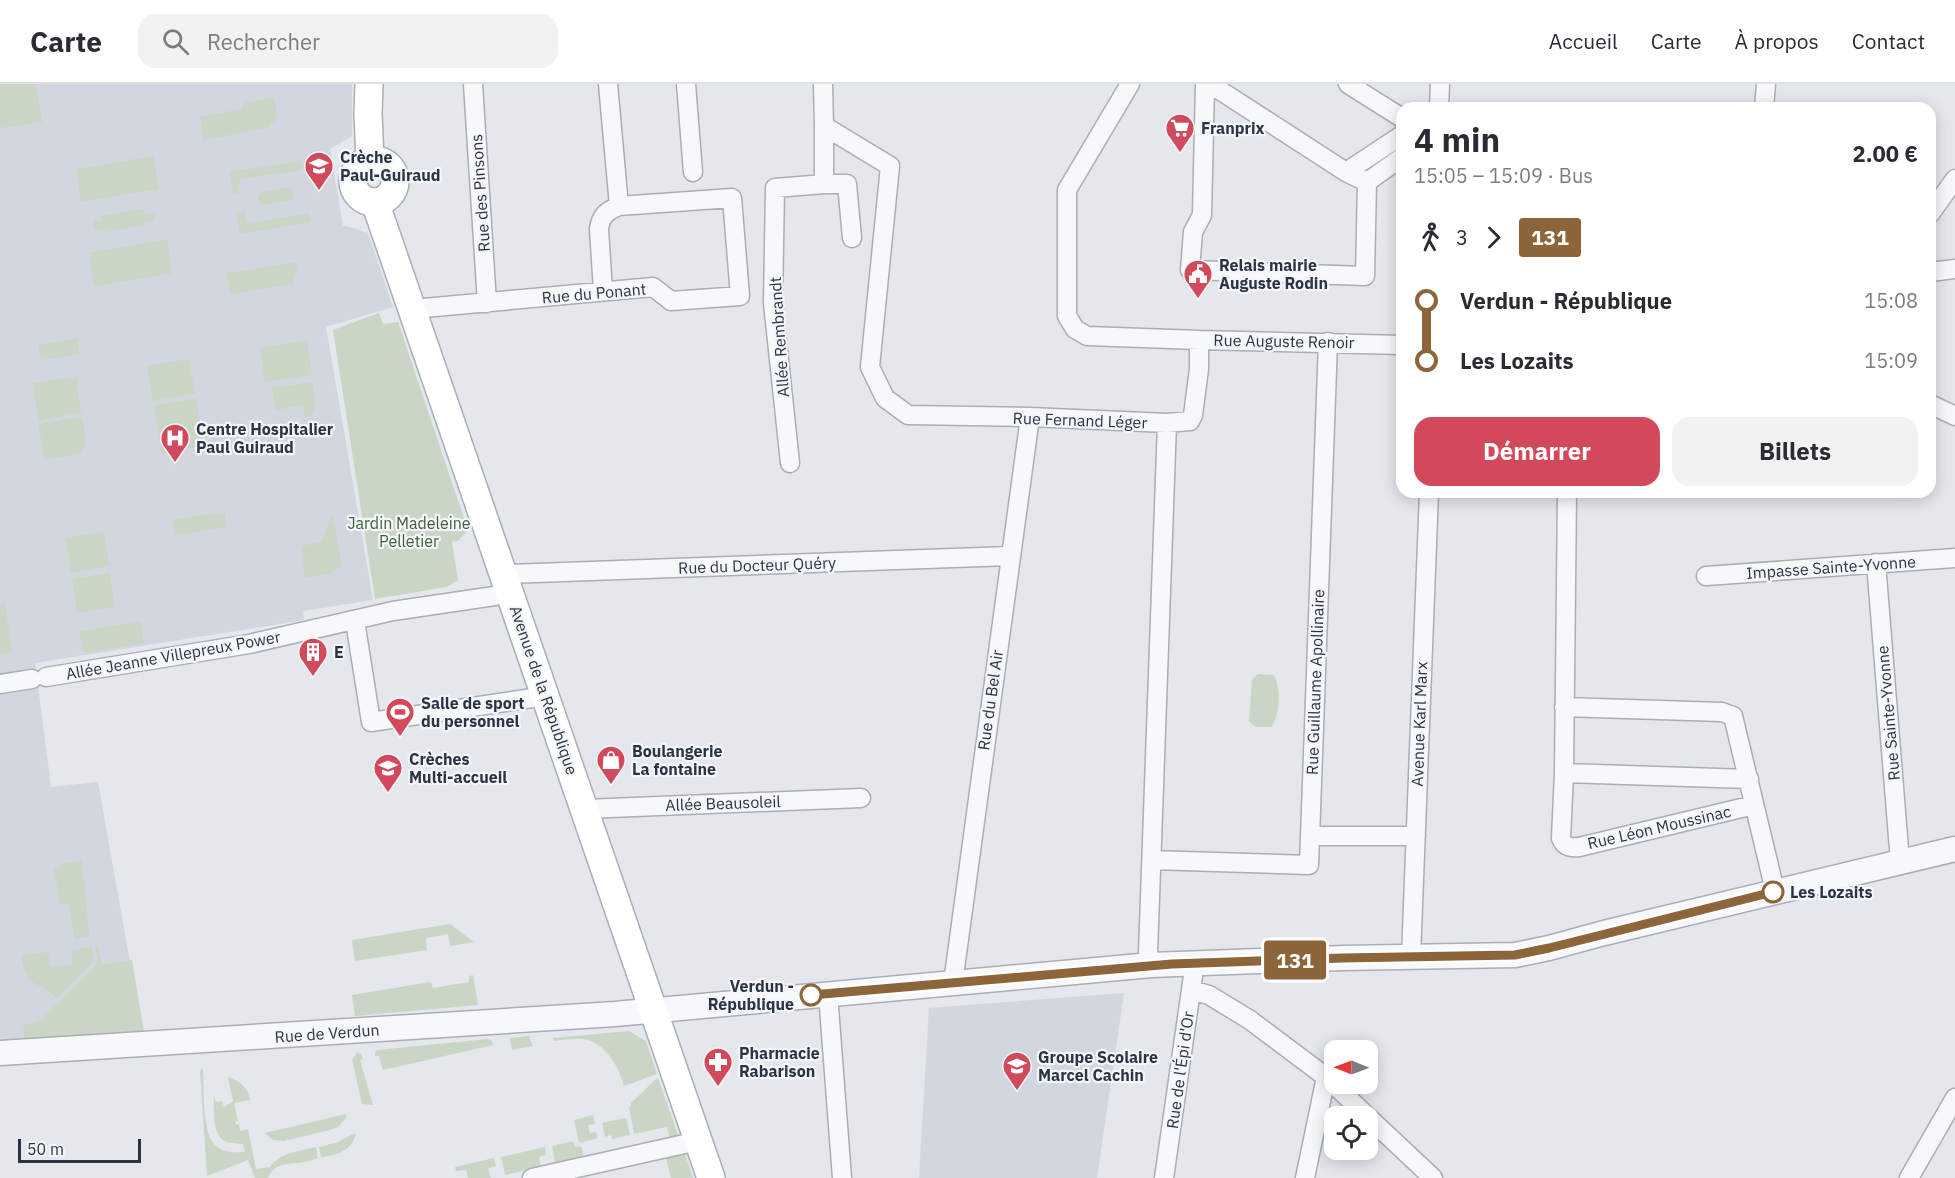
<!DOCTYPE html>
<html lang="fr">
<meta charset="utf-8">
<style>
body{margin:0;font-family:"IBM Plex Sans",sans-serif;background:#f2f2f3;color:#2b2b33;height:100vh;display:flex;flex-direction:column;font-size:22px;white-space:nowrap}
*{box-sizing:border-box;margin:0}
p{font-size:20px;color:#7c7c81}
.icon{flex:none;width:33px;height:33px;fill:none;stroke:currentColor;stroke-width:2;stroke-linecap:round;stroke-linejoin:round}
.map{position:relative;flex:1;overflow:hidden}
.sheet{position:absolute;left:1396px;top:18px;width:540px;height:396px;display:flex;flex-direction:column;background:#fff;border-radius:18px;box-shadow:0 3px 15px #0003}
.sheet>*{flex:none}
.badge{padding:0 12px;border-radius:4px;font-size:21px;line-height:39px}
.needle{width:39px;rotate:271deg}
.fabs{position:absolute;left:1324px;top:956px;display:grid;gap:12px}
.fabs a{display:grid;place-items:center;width:54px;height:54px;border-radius:12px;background:#fff;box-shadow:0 3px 15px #0003;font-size:30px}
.scale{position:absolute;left:18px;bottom:15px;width:123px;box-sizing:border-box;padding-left:6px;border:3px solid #2b3445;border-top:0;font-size:16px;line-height:21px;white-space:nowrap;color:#2b3445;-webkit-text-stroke:4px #f4f6f9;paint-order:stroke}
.map>.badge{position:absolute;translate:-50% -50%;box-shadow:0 0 0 3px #fff}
.legs{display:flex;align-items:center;gap:9px;height:66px;padding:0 18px;font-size:20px}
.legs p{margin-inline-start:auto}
.summary{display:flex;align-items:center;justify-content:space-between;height:102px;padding:0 18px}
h1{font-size:33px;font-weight:800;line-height:45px}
.primary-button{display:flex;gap:12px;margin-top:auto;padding:12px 18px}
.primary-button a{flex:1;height:69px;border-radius:18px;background:#d1495b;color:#fff;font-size:24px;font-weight:800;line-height:69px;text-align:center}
.primary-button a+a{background:#f2f2f3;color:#2b2b33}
ul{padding:0 18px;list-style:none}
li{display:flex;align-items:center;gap:21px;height:60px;font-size:22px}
li i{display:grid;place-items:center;width:9px;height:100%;margin:0 8px;background:currentColor}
li i::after{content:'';width:15px;height:15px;margin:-8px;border:4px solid;border-radius:50%;background:#fff}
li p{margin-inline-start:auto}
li:first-child i{background:linear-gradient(#0000 50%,currentColor 0)}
li:last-child i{background:linear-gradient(currentColor 50%,#0000 0)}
header{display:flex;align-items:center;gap:36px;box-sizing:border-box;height:84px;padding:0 30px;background:#fff;border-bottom:2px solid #e1e1e2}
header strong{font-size:28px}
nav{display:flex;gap:33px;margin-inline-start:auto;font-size:21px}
.search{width:420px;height:54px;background:#f2f2f3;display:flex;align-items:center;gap:15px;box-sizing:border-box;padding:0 21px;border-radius:18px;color:#7c7c81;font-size:22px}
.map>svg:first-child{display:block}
</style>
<header>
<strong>Carte</strong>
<div class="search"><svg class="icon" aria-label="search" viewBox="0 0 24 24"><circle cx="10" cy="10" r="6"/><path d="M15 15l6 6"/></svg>Rechercher</div>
<nav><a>Accueil</a><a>Carte</a><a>À propos</a><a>Contact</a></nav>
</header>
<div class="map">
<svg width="1955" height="1094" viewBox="0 0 1955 1094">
<rect width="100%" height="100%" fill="#e4e7ec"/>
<path fill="#d2d6de" d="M0,0H352V52L330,65L343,142H347L368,149L393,223L326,243L373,516L303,527L304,536L35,579L51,703L98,698L142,946L0,957Z
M1124,909L1097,1094H919L929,924Z"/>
<path fill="#c9d6c5" d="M0,0H36L42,38L0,44Z
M274,14L277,32L269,44L203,56L200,33L242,25L245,19Z
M153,72L159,105L81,118L76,85Z
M300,77L302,86L240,95L239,108L233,110L230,88Z
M288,103L294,108L292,116L264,121L260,119L258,113L262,108Z
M143,125L144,130L151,128L155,132L152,138L145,137V141L105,148L104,144L96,146L92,142L95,137H102V132Z
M236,128L245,129L248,140L309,129L310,138L240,150Z
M167,155L172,189L94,202L89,169Z
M296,178L297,186L293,200L230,210L227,189Z
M379,229L383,240L398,238L468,446L458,457L452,458L458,496L447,503L375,515L333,246Z
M77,254L80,270L41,276L38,261Z
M307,256L312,291L265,298L260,264Z
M189,275L195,310L153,317L147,282Z
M76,293L81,329L39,336L32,299Z
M312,298L316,320L311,332L305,333L303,321L276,326L272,304Z
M196,315L204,361L162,369L154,322Z
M82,333L86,359L81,369L45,376L38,340Z
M225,428L227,441L225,443L175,452L172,436Z
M332,429L342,481L331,489L305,494L301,462L322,458Z
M104,448L109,482L71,489L66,454Z
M110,489L115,523L77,529L72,495Z
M5,519L12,568L0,570V520Z
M141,538L144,559L84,569L79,547Z
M1258,590L1274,591C1281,606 1281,629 1271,643H1255L1249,637L1252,596Z
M81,776C86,802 86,827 90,853L74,855L69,822L67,819L60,820L54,784L61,783V780Z
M450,840L474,858L450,862L448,850L426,854L427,866L355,877L352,856Z
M95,862H98L102,881L132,876L144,948L25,955L23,942L42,935L95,882L98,875Z
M92,863L94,875L92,879L56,915C41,892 28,912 21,872L48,868L51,883L73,880L71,866Z
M473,891L478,921L355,932L352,911L431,898L433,904L469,898V892Z
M629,947L646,957L657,990L624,1002C619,983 605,957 582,955C573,954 563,956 554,957L553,954Z
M529,952L533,962L512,966L510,954Z
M488,955L491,956L493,961L383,986L379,972H375V968L377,966Z
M357,969L361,970L363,975L360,976L373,1021L362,1020L352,975Z
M203,985C204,1003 202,1047 214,1060C221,1068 235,1069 245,1068L243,1060C236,1059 228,1060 223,1056C212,1049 214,1024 214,1012L216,1018L222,1017L224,1023L233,1017L228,993C240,997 248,1003 250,1016L234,1019L238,1037H235L236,1041L239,1040L240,1047L248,1045L256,1085L270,1083C280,1068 300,1067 316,1063L318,1074C312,1076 304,1079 298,1079C284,1080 274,1080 268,1094H255L248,1076L207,1092L200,986Z
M658,994L679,1053L670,1055L667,1043L634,1050L629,1023L631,1022V1019L655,996Z
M346,1030L347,1032L338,1043L330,1046L284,1057L273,1056L265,1049Z
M593,1031L595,1040L588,1041L590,1049L596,1048L598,1054L579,1059L574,1036Z
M625,1034L627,1036L630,1051L612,1055L611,1051L605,1053L602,1039Z
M353,1050H356C351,1068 337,1070 321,1074L319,1063L338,1058Z
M573,1057L575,1063L581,1062L584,1073L555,1080L552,1062Z
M545,1063L546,1071L539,1073L541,1083L505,1091L501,1073Z
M684,1067L693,1094H671L665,1070Z
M494,1074L496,1082L488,1084L491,1094H468L466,1086L456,1087L455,1083Z"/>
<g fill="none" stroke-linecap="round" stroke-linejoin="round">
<g stroke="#a9aeb7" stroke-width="21">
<path id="minor" d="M473,0L487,219
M686,0L693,88
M823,0L824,42L890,82L870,283L885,314L908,331L1030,333L1167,339L1190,337L1193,331L1199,285V256L1402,261
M1130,0L1067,106V232L1075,245L1087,252L1199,256
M1205,0L1202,131L1193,148L1190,186L1365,192L1367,98
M1210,0L1346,88L1367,98
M1348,0L1402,34
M1439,24L1440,0
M1764,24L1766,0
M1346,88L1402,51
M1367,98L1402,73
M824,100H847L852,154
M1930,130L1955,95
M1930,188L1955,185
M603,207L599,145C601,131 607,127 619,122L608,0
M413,225L653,203L671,217L740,212L732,114L619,122
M1930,320L1955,332
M790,379L773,219L775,104L824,100V42
M1567,408L1564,689L1561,754C1564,763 1570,764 1579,763L1754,721
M1876,479L1900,778
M505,490L1010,472
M1706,492L1955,474
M355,537L371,638L546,612
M46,593L249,560L393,527L501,511L511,508
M0,600L32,595
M1564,623L1722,628L1733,632L1775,807
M1564,689L1749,695
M585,725L861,714
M1310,752H1416
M1152,776L1309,781L1328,258
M1411,873L1429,408
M1151,881L1148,869L1167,339
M953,899L1030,333
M1191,906L1209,911L1250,936L1326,993L1367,1032
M828,910L842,1094
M1368,1033L1433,1094
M532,1094L698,1057
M1164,1094L1193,892V878
M1305,1094L1326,993
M1909,1094L1955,1014"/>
</g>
<g stroke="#a9aeb7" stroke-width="27">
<path id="tertiary" d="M0,969L615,930L1151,881L1343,874L1515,871L1549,864L1604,849L1955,765"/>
</g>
<g stroke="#a9aeb7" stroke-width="30">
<path id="secondary" d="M369,0L368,30L370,76
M353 97a21 21 0 1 1 42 0a21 21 0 1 1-42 0Z
M375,118L711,1094"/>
</g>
<use href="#minor" stroke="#f7f8fa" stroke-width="18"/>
<use href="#tertiary" stroke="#f7f8fa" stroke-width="24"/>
<use href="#secondary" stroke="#fff" stroke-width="27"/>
</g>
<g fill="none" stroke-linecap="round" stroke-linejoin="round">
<g stroke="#fff" stroke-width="14">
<path id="line-1" d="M811,911L1172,880L1343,874L1515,871L1549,864L1773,808"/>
</g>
<use href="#line-1" stroke="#8d653a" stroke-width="9"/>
</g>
<defs>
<g id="supermarket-pin" transform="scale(1.5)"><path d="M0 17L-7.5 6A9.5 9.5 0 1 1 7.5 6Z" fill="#d1495b" stroke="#f4f6f9"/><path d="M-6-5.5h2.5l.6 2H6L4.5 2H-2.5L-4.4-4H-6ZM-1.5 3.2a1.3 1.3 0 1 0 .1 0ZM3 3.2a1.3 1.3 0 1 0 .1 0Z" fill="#fff"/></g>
<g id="school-pin" transform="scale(1.5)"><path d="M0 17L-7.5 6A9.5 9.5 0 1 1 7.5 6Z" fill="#d1495b" stroke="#f4f6f9"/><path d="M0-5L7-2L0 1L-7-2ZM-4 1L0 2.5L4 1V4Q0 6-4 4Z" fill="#fff"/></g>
<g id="civic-pin" transform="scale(1.5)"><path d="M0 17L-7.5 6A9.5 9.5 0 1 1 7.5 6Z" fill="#d1495b" stroke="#f4f6f9"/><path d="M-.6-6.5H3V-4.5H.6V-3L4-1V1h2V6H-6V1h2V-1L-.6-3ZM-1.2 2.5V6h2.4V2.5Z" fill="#fff"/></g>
<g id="hospital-pin" transform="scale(1.5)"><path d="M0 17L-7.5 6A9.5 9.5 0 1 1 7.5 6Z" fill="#d1495b" stroke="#f4f6f9"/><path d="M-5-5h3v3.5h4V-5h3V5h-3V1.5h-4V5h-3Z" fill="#fff"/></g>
<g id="building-pin" transform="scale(1.5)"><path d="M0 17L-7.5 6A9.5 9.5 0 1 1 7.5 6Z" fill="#d1495b" stroke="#f4f6f9"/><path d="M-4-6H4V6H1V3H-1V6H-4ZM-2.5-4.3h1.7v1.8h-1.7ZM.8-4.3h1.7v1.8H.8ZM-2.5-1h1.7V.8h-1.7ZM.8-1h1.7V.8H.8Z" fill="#fff"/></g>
<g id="stadium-pin" transform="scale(1.5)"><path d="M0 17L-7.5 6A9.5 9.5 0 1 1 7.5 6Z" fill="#d1495b" stroke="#f4f6f9"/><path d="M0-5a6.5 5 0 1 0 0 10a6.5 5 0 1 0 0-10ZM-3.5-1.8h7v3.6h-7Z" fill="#fff"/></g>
<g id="shop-pin" transform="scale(1.5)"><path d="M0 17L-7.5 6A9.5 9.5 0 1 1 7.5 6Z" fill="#d1495b" stroke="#f4f6f9"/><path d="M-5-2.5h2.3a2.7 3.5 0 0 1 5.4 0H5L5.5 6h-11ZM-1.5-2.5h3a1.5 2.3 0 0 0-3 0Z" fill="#fff"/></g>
<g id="pharmacy-pin" transform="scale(1.5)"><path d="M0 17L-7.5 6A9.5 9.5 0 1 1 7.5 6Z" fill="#d1495b" stroke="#f4f6f9"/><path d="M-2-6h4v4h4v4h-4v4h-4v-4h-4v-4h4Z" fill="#fff"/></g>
</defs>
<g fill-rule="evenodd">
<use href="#supermarket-pin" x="1180" y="44"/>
<use href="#school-pin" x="319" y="82"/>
<use href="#civic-pin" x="1198" y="190"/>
<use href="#hospital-pin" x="175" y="354"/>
<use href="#building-pin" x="313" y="568"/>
<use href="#stadium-pin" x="400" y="628"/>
<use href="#shop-pin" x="611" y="676"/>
<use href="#school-pin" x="388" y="684"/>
<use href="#pharmacy-pin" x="718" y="978"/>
<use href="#school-pin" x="1017" y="982"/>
</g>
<g fill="#fff" stroke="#8d653a" stroke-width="3">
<circle cx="1773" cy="808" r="10"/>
<circle cx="811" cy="911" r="10"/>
</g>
<g text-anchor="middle" stroke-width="4.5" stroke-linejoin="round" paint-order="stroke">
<g font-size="16" font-weight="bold" fill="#2b3445" stroke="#f4f6f9" text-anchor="start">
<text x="1201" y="50">Franprix</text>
<text x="340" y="79">Crèche<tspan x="340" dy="18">Paul-Guiraud</tspan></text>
<text x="1219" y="187">Relais mairie<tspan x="1219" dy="18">Auguste Rodin</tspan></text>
<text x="196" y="351">Centre Hospitalier<tspan x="196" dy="18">Paul Guiraud</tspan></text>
<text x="334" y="574">E</text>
<text x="421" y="625">Salle de sport<tspan x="421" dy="18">du personnel</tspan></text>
<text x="632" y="673">Boulangerie<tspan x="632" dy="18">La fontaine</tspan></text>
<text x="409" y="681">Crèches<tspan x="409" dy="18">Multi-accueil</tspan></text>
<text x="739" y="975">Pharmacie<tspan x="739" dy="18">Rabarison</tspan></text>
<text x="1038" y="979">Groupe Scolaire<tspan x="1038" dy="18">Marcel Cachin</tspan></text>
</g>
<g font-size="16" fill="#2b3445" stroke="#f4f6f9">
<text transform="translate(480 109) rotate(-94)" y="6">Rue des Pinsons</text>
<text transform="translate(594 209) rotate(-5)" y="6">Rue du Ponant</text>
<text transform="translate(779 253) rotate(-94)" y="6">Allée Rembrandt</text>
<text transform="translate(1284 257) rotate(1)" y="6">Rue Auguste Renoir</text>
<text transform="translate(1080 336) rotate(2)" y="6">Rue Fernand Léger</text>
<text transform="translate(757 481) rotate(-2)" y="6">Rue du Docteur Quéry</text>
<text transform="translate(1831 483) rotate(-4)" y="6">Impasse Sainte-Yvonne</text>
<text transform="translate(173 571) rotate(-10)" y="6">Allée Jeanne Villepreux Power</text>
<text transform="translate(1315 598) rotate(-88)" y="6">Rue Guillaume Apollinaire</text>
<text transform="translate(544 606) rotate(71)" y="6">Avenue de la République</text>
<text transform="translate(990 616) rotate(-82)" y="6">Rue du Bel Air</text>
<text transform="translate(1888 629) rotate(-95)" y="6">Rue Sainte-Yvonne</text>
<text transform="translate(1419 640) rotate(-88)" y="6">Avenue Karl Marx</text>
<text transform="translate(723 719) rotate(-2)" y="6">Allée Beausoleil</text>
<text transform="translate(1659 743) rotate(-13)" y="6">Rue Léon Moussinac</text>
<text transform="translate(327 949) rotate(-4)" y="6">Rue de Verdun</text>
<text transform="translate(1180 986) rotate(-82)" y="6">Rue de l'Épi d'Or</text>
</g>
<g font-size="16" fill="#3f6138" stroke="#f4f6f9">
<text x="409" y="445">Jardin Madeleine<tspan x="409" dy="18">Pelletier</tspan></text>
</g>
<g font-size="16" font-weight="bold" fill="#2b3445" stroke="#f4f6f9" text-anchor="start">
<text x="1790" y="814">Les Lozaits</text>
<text x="794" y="908" text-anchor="end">Verdun -<tspan x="794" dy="18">République</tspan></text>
</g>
</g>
</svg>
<div class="fabs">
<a><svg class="needle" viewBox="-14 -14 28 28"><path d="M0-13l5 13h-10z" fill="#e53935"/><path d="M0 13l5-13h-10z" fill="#7c7c81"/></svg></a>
<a><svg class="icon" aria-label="locate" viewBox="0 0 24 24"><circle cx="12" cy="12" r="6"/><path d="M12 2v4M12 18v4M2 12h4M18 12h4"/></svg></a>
</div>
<div class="scale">50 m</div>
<b class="badge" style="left:1295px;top:876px;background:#8d653a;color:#fff">131</b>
<section class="sheet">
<div class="summary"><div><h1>4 min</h1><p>15:05 – 15:09 · Bus</p></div><b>2.00 €</b></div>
<div class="legs"><svg class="icon" aria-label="walk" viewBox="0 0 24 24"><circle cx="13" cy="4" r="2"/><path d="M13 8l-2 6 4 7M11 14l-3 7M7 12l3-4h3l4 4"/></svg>3<svg class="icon" aria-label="forward" viewBox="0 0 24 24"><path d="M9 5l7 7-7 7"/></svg><b class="badge" style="background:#8d653a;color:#fff">131</b></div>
<ul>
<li><i style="color:#8d653a"></i><b>Verdun - République</b><p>15:08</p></li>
<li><i style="color:#8d653a"></i><b>Les Lozaits</b><p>15:09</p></li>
</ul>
<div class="primary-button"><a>Démarrer</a><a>Billets</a></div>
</section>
</div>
